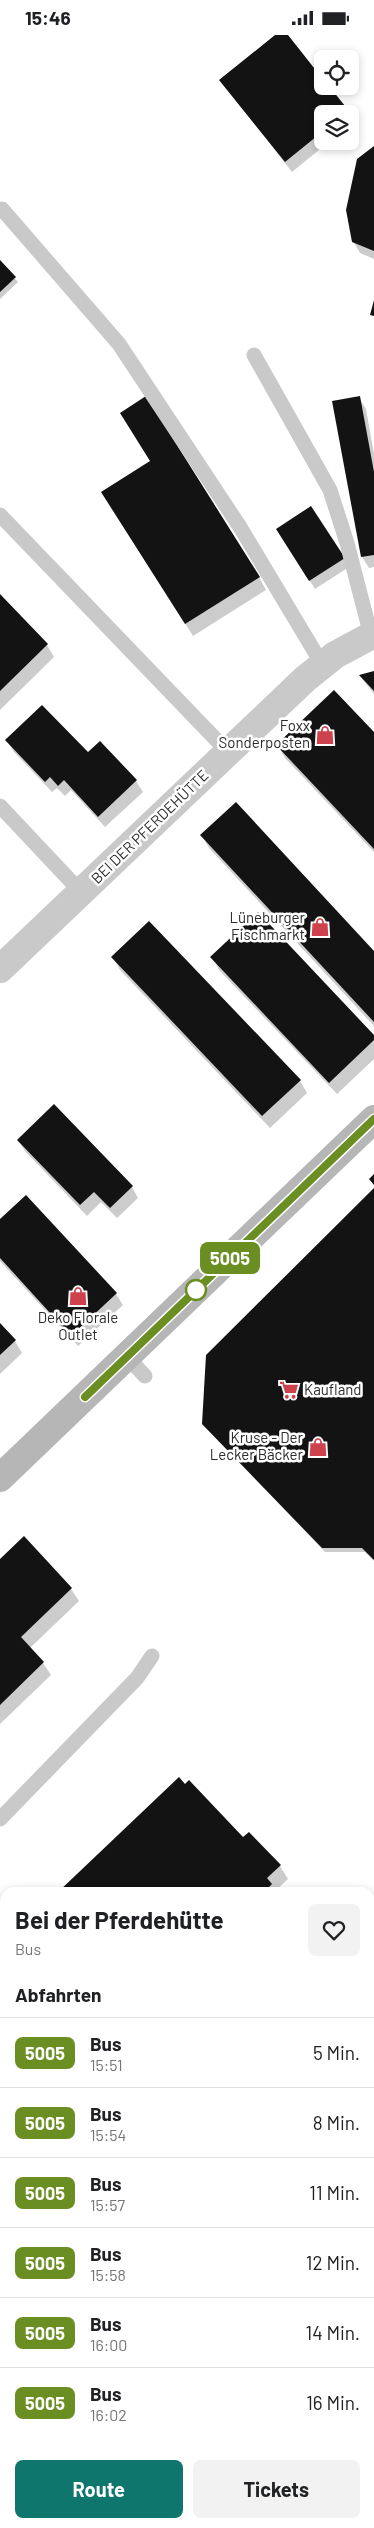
<!DOCTYPE html>
<html lang="de">
<meta charset="utf-8">
<style>
body{margin:0;font-family:Barlow,sans-serif;background:#f2f2f2;color:#202124;height:100vh;display:flex;flex-direction:column;font-size:19px;white-space:nowrap}
*{box-sizing:border-box;margin:0}
p{font-size:16px;color:#757577}
.icon{flex:none;width:28px;height:28px;fill:none;stroke:currentColor;stroke-width:2;stroke-linecap:round;stroke-linejoin:round}
.map{position:relative;flex:1;overflow:hidden}
.drawer{position:absolute;left:0px;top:1852px;width:375px;height:641px;display:flex;flex-direction:column;background:#fff;border-radius:15px 15px 0 0;box-shadow:0 2px 8px #0003}
.drawer>*{flex:none}
.badge{padding:0 10px;border-radius:8px;font-size:18px;line-height:32px}
.tools{position:absolute;left:314px;top:15px;display:grid;gap:10px}
.tools a{display:grid;place-items:center;width:45px;height:45px;border-radius:8px;background:#fff;box-shadow:0 2px 8px #0003;font-size:25px}
.map>.badge{position:absolute;translate:-50% -50%;box-shadow:0 0 0 2px #fff}
h2{padding:0 15px;font-size:19px;line-height:45px}
.round{display:grid;place-items:center;flex:none;width:52px;height:52px;border-radius:8px;background:#f2f2f2}
.head{display:flex;align-items:center;justify-content:space-between;height:85px;padding:0 15px}
h1{font-size:24px;font-weight:700;line-height:38px}
.primary-button{display:flex;gap:10px;margin-top:auto;padding:10px 15px}
.primary-button a{flex:1;height:58px;border-radius:8px;background:#0f766e;color:#fff;font-size:20px;font-weight:700;line-height:58px;text-align:center}
.primary-button a+a{background:#f2f2f2;color:#202124}
ul{padding:0;list-style:none}
li{display:flex;align-items:center;gap:15px;height:70px;padding:0 15px;border-top:1px solid #e0e0e0}
li div{flex:1}
li b{display:block;font-size:19px}
li em{font-style:normal}
li .badge{min-width:55px;font-weight:700;text-align:center}
.status{display:flex;justify-content:space-between;align-items:center;height:35px;padding:0 25px;background:#fff;direction:ltr}
.status svg{height:14px;fill:currentColor}
.map>svg:first-child{display:block}
</style>
<div class="status"><b>15:46</b><svg viewBox="0 0 49 12"><path d="M0 12V9h3v3zM5 12V6h3v6zM10 12V3h3v9zM15 12V0h3v12zM26 1h20v11H26zM47 4h2v5h-2z"/></svg></div>
<div class="map">
<svg width="374" height="2493" viewBox="0 0 374 2493">
<rect width="100%" height="100%" fill="#fff"/>
<path fill="#0003" d="M276,0H286L322,45V51L349,79H322V106H330L292,137L220,45Z
M350,81L354,87L350,90Z
M374,113V224L360,218L353,206Z
M0,227L18,247L0,264Z
M359,363L366,374L374,419V532L369,533L362,522Z
M110,470L259,542L266,555L193,601Z
M311,472L349,532L315,554L282,502Z
M0,561L47,610L54,622L0,675Z
M374,637V659L360,641Z
M374,699V817L285,723L278,710Z
M7,705L88,719L136,746L143,757L105,792L71,755L65,761L57,753L52,757L13,716Z
M202,800L374,918V991L209,813Z
M113,922L300,1046L307,1058L270,1093L120,935Z
M212,922L374,1002V1024L337,1059L219,935Z
M18,1105L132,1152L138,1163L117,1183L101,1167L87,1181L25,1116Z
M374,1155V1526L365,1517H325L203,1389Z
M0,1186L116,1259L123,1270L78,1311L0,1226Z
M0,1290L15,1306L22,1318L0,1339Z
M24,1503L71,1554L79,1566L30,1613L43,1628L51,1640L0,1689V1526Z
M249,1798L280,1831L288,1844L275,1856L276,1858H59L243,1804Z
M374,2131V2265L370,2261V2135Z
M174,2489H307L302,2493H178Z"/>
<path fill="#131313" d="M275,0H288L322,43V51H329L349,76L345,79H322V97L285,127L219,45Z
M374,111V216L352,207L346,175L357,124Z
M0,225L16,242L0,257Z
M374,265V281L370,280Z
M146,361L260,542L185,589L101,457L150,426L120,378Z
M360,361L374,437V520L361,522L332,366Z
M311,471L345,523L309,546L276,494Z
M0,559L48,609L0,656Z
M374,636V656L359,640Z
M334,655L374,697V814L276,710Z
M42,670L88,717L100,706L137,745L98,782L64,745L58,751L50,742L45,747L5,705Z
M236,767L374,916V987L200,800Z
M258,877L374,1000V1005L329,1048L210,922Z
M149,886L301,1045L262,1081L111,922Z
M54,1069L133,1151L110,1173L94,1157L80,1170L17,1105Z
M374,1139V1150L369,1144Z
M374,1153V1525L362,1513H322L202,1389L206,1320Z
M26,1160L117,1258L71,1301L0,1223V1184Z
M0,1288L16,1305L0,1320Z
M24,1501L72,1553L21,1602L44,1627L0,1670V1524Z
M179,1742L185,1749L189,1745L243,1802L249,1797L281,1830L267,1843L272,1849L263,1858H57Z
M374,2129V2261L370,2257V2133Z
M174,2489H300L295,2493H178Z"/>
<g fill="none" stroke-linecap="round" stroke-linejoin="round">
<path stroke="#c9c9c9" stroke-width="3" stroke-dasharray="2.5 2.5" stroke-linecap="butt" d="M370,1916L374,1913
M370,2262L374,2266
M0,2303L5,2297"/>
<path stroke="#c9c9c9" stroke-width="15" d="M2,174L119,309L240,492L322,629
M254,320L330,455L347,508L371,601
M0,480L228,717
M0,771L81,857
M127,1322L145,1341
M0,1784L137,1643L152,1621"/>
<path stroke="#c9c9c9" stroke-width="28" d="M0,934L305,644L335,620L374,599
M370,2340L374,2346
M370,2377L374,2381"/>
<path stroke="#b6b6b6" stroke-width="28" d="M0,1443L374,1084
M370,1957L374,1952
M0,1979L5,1985
M0,2381L5,2375"/>
</g>
<g fill="none" stroke-linecap="round" stroke-linejoin="round">
<g stroke="#fff" stroke-width="11">
<path id="line" d="M85,1362L374,1084"/>
</g>
<use href="#line" stroke="#6b8e23" stroke-width="8"/>
</g>
<defs>
<g id="shop-bare" transform="scale(1.5)"><path d="M-5-2.5h2.3a2.7 3.5 0 0 1 5.4 0H5L5.5 6h-11ZM-1.5-2.5h3a1.5 2.3 0 0 0-3 0Z" fill="#ce424d" stroke="#fff" stroke-width="2.5" paint-order="stroke"/></g>
<g id="supermarket-bare" transform="scale(1.5)"><path d="M-6-5.5h2.5l.6 2H6L4.5 2H-2.5L-4.4-4H-6ZM-1.5 3.2a1.3 1.3 0 1 0 .1 0ZM3 3.2a1.3 1.3 0 1 0 .1 0Z" fill="#ce424d" stroke="#fff" stroke-width="2.5" paint-order="stroke"/></g>
</defs>
<g fill-rule="evenodd">
<use href="#shop-bare" x="325" y="700"/>
<use href="#shop-bare" x="320" y="892"/>
<use href="#shop-bare" x="78" y="1261"/>
<use href="#supermarket-bare" x="289" y="1355"/>
<use href="#shop-bare" x="318" y="1412"/>
</g>
<circle fill="#fff" stroke="#6b8e23" stroke-width="2.5" cx="196" cy="1255" r="10"/>
<g text-anchor="middle" stroke-width="5" stroke-linejoin="round" paint-order="stroke">
<g font-size="15" fill="#2c2c2c" stroke="#fff" text-anchor="end">
<text x="310" y="696">Foxx<tspan x="310" dy="17">Sonderposten</tspan></text>
<text x="305" y="888">Lüneburger<tspan x="305" dy="17">Fischmarkt</tspan></text>
<text x="78" y="1288" text-anchor="middle">Deko Florale<tspan x="78" dy="17">Outlet</tspan></text>
<text x="304" y="1360" text-anchor="start">Kaufland</text>
<text x="303" y="1408">Kruse - Der<tspan x="303" dy="17">Lecker Bäcker</tspan></text>
</g>
<g font-size="15" fill="#2c2c2c" stroke="#fff">
<text transform="translate(150 792) rotate(-44)" y="5">BEI DER PFERDEHÜTTE</text>
</g>
</g>
</svg>
<div class="tools">
<a><svg class="icon" aria-label="locate" viewBox="0 0 24 24"><circle cx="12" cy="12" r="6"/><path d="M12 2v4M12 18v4M2 12h4M18 12h4"/></svg></a>
<a><svg class="icon" aria-label="layers" viewBox="0 0 24 24"><path d="M12 4l9 5-9 5-9-5zM3 14l9 5 9-5"/></svg></a>
</div>
<b class="badge" style="left:230px;top:1223px;background:#6b8e23;color:#fff">5005</b>
<section class="drawer">
<div class="head"><div><h1>Bei der Pferdehütte</h1><p>Bus</p></div><a class="round"><svg class="icon" aria-label="heart" viewBox="0 0 24 24"><path d="M12 20l-8-8c-3-5 5-10 8-4 3-6 11-1 8 4z"/></svg></a></div>
<h2>Abfahrten</h2>
<ul>
<li><span class="badge" style="background:#6b8e23;color:#fff">5005</span><div><b>Bus</b><p>15:51</p></div><em>5 Min.</em></li>
<li><span class="badge" style="background:#6b8e23;color:#fff">5005</span><div><b>Bus</b><p>15:54</p></div><em>8 Min.</em></li>
<li><span class="badge" style="background:#6b8e23;color:#fff">5005</span><div><b>Bus</b><p>15:57</p></div><em>11 Min.</em></li>
<li><span class="badge" style="background:#6b8e23;color:#fff">5005</span><div><b>Bus</b><p>15:58</p></div><em>12 Min.</em></li>
<li><span class="badge" style="background:#6b8e23;color:#fff">5005</span><div><b>Bus</b><p>16:00</p></div><em>14 Min.</em></li>
<li><span class="badge" style="background:#6b8e23;color:#fff">5005</span><div><b>Bus</b><p>16:02</p></div><em>16 Min.</em></li>
</ul>
<div class="primary-button"><a>Route</a><a>Tickets</a></div>
</section>
</div>
